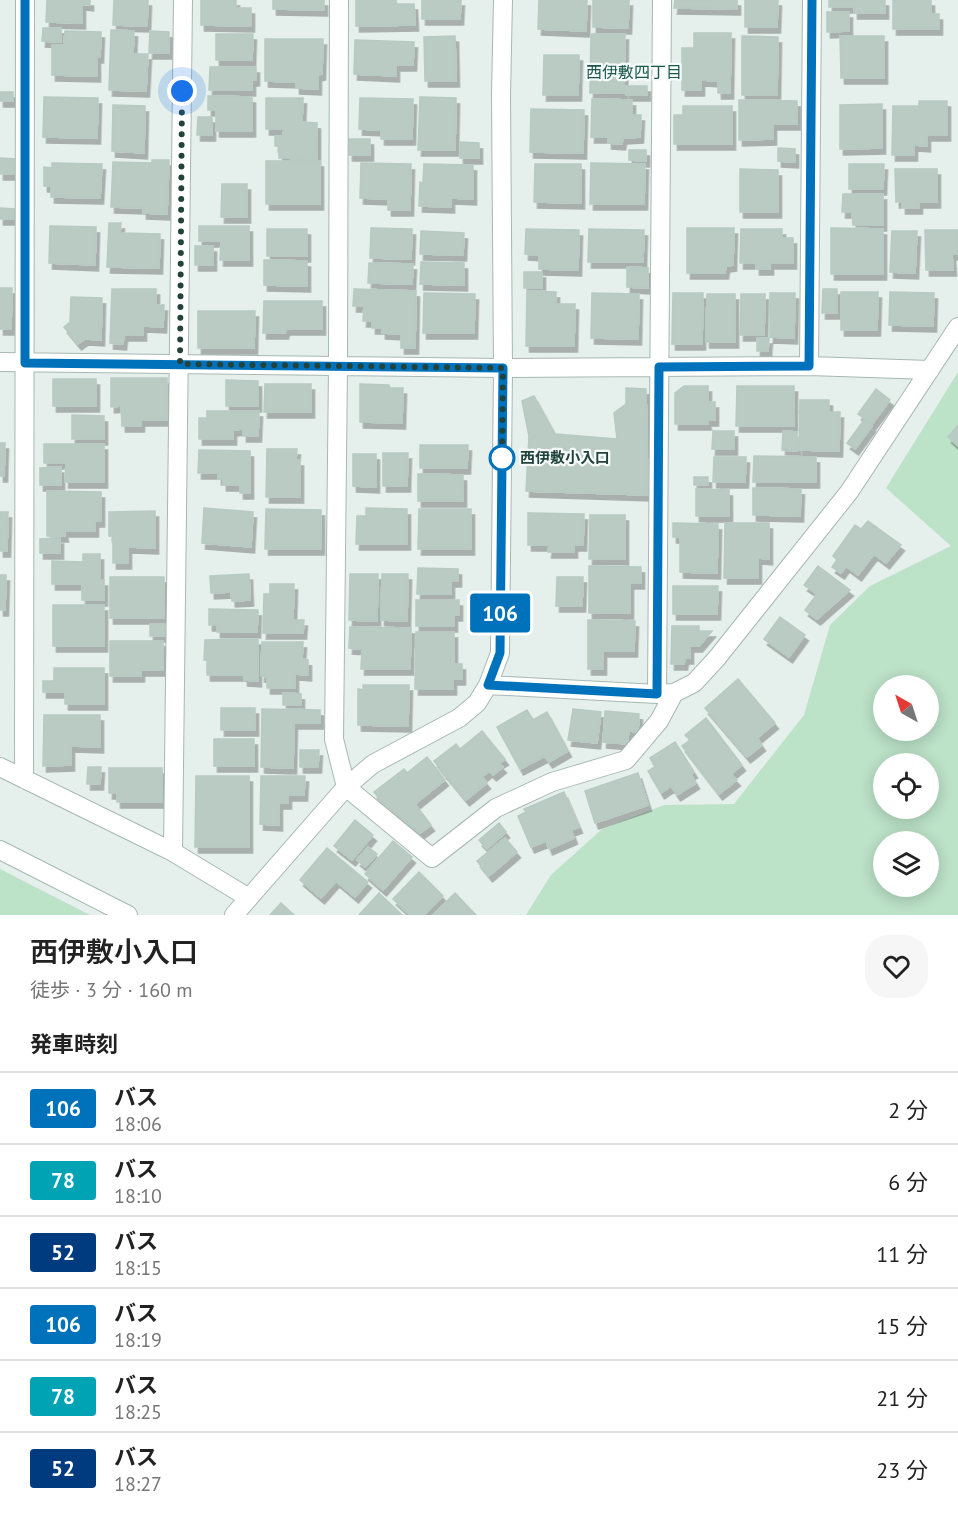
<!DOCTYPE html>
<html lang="ja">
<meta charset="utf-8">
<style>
body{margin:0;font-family:"PT Sans","Noto Sans JP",sans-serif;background:#f6f6f6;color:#222;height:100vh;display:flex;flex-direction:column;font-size:22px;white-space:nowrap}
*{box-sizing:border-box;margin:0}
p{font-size:20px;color:#767676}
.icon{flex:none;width:33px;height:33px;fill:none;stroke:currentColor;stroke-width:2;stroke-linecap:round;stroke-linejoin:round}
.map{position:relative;height:915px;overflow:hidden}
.panel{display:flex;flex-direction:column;background:#fff;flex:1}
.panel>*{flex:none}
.badge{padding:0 12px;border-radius:4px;font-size:21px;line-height:39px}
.needle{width:39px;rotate:321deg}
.fabs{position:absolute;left:873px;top:675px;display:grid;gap:12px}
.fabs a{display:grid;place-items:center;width:66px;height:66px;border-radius:50%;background:#fff;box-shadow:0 3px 15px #0003;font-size:30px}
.you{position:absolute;width:30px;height:30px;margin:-15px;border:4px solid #fff;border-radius:50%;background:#1a73e8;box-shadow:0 0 0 9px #1a73e833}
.map>.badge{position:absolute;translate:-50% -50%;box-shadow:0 0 0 3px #fff}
h2{padding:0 30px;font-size:22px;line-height:54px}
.round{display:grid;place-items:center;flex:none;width:63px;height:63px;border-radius:24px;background:#f6f6f6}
.head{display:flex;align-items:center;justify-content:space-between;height:102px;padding:0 30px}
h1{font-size:28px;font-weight:600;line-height:45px}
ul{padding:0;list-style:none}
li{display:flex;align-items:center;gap:18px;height:72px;padding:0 30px;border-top:2px solid #e0e0e0}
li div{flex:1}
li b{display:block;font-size:22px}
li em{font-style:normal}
li .badge{min-width:66px;font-weight:700;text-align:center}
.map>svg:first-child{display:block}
</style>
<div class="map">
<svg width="958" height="915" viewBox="0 0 958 915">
<defs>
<filter id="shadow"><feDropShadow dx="3.5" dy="6" stdDeviation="0" flood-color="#0004"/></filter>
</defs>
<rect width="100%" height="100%" fill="#e5efeb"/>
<path fill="#bce2c8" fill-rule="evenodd" d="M958,372V915H526L551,875L602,829L664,805L734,804L804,715L830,625L870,586L951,546L886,488ZM884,686H928V730H884ZM884,764H928V808H884ZM884,842H928V886H884Z
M0,869L90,915H0Z"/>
<path fill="#bacbc4" stroke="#b6cac3" stroke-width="1.5" filter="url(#shadow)" d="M47,0H90V5L82,4V23L46,22Z
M114,0H148L147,26L113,25Z
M201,0H236V8H251V26L201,25Z
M273,0H324V10L273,9Z
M356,0H396V4H414L415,25L356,26Z
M422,0H461L460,19H422Z
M539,0H587L586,31L538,29Z
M593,0H629L628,28L593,27Z
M675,0H737V9L674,8Z
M745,0H778L777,27H745Z
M829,0H885V13H854V7H829Z
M893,0H931V14H939V29H893Z
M827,12H849V31L827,32Z
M43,28H61V42L42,41Z
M111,30L134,31L133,54H148L146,91L109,90Z
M65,31L101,32L100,57H97V76L52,75V45H64Z
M150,31L169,32V53H149Z
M694,33H731L730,93H718V81L701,80V90H682V48H694Z
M216,34H253L252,60H216Z
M591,34H625L624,93H590Z
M455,36L456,81H425L424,37Z
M742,36L778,37L777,95H742Z
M840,36H884V78H841Z
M265,39H323L322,74L318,75V89L296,88V82L265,81Z
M355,40L414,42L413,65H396V76L354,74Z
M544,55H579L578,95H543Z
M210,67H256V80H252V90H209Z
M626,86H647V95H626Z
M0,92H13V101H0Z
M208,96L252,97V131H216V110H208Z
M44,97L98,98L97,138L43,137Z
M420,97L456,98L455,150H418Z
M266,98H303L302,122L317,123V159L279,158V146H275V136H283L284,129H266Z
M360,98L413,99L412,139H381V130L359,129Z
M592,99L632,100V115H641L640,137L623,138L622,144L608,143V137H591Z
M739,100L797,101V124H773V139L739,140Z
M919,101H947V135H927V146L914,145V155H892L893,106H919Z
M882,104V148L840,149V105Z
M113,105L145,106L144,153L112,151Z
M683,106H732V144H674V115H683Z
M531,109L584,110L583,153L530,152Z
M198,117H212V135H197Z
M349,139H370V155H349Z
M460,142L479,143V158H460Z
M778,148L795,149V162L778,161Z
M629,150H646V161L629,160Z
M0,158L16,159V174H0Z
M152,160H169L167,214L143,213V208L111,207L113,162L152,163Z
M266,161H320V204H266Z
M52,163L102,164L100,198L51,197V186H44V167L52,168Z
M361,163L411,164L410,210H388V199L360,198Z
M591,163L645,164L644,204H590Z
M424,164L473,165V199L451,198V207L419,206L420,182L423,183Z
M535,164H581V203L534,202Z
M849,164H884L883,189H849Z
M740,169L778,170V212H740Z
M895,169H937V202H919V208H902V201L896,202Z
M222,184H247V217H221Z
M843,194H883V225H853L852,212H842Z
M0,208L15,209V219H0Z
M109,223H121L120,233L160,234L159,268L107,267Z
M50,226L96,227L95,265L49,263Z
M199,226H249V260H220L221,241H199Z
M371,228L412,229L411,259L370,258Z
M687,228H734L733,265L726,266L725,273H687Z
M831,228L883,229V274H831Z
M267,229H307V256H267Z
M526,229L579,230L578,270L539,269V255L525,254Z
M589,229L644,230L643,262H588Z
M741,229H782V238H793V263H770V269H756V263H740Z
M925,230H958V254H952L953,270H926Z
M421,231L464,233L463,255L420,254Z
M892,231H917L915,273L890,272Z
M195,246H213V265H195Z
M264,260L307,261V286L264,285Z
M421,262L464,263V285L420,284Z
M369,263L413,264L412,284L368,283Z
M627,267L648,268V288L627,287Z
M524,272H542V288H524Z
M0,288H12L11,329H0Z
M112,289H156V305H164L163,327L143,326V335H124L123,344L110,343Z
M354,289L416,291L415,348H401V334L382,333V328H372V321H363L364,306H353Z
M823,289H837V313H822Z
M527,291L556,292V304H575L574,346H526Z
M841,292H878L877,330H841Z
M890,292L934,293L933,326L889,325Z
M424,293L475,294L474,333H423Z
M592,293L639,294L638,339L591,338Z
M673,293H703L702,344H672Z
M770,293H795L794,338L770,337Z
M707,294H735V342H706Z
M741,294H765L764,335H740Z
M71,297L102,298L101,340L85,339L78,344L64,327L70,322Z
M264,301H322V329H286L285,333H263Z
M198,311H255L254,348H198Z
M757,338H769L768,351H757Z
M111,378H167V420H141V426H122L121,406L111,407Z
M53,379H96V406H53Z
M226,380L258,381V406H226Z
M265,384H311V412H264Z
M360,384L389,385L390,388H403L402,423L360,422Z
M684,386H708V402H715V420H707L708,424H675V393Z
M737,386H794V426H736Z
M626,388L646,389L648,495L526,491L529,436L522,401L534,396L555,434L617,439L614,413L626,404Z
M876,389L890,400L872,424L858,414Z
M800,400H829V412H840L839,451L799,450Z
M207,411H259L258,436H243V429L233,430V439H199V418H207Z
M72,415L104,416V439H72Z
M864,420L872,426L855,449L847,443Z
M958,425V446L948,437Z
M713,431H734V449H712Z
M783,431L797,432V451L782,450Z
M0,443H5L4,476H0Z
M44,444H104V482H65L66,463H44Z
M420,445H468L467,468H420Z
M267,449H297L296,460H300V497H266Z
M199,450L250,451V493H240V485H223V479H218V473H198Z
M383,453H408L407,486H383Z
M353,454H376V487L353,486Z
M754,456L816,457V482H753Z
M714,457H746L745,482H713Z
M61,467V485H40V468Z
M418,474L463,475V501H418Z
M694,477H708V485H694Z
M753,488L801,489L800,516L753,515Z
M696,489L729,490V516H696Z
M47,491L101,492V521H95V531H64L65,536H47Z
M204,508L253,512L251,547L202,543Z
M366,508L407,509V544H356L357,516H366Z
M266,509L321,510V549H265Z
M419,509H471V549H418Z
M155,511V548L128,547V563H113V536H109V512Z
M0,512H8L7,551H0Z
M528,513L584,514L583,545H574V552H548L549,545H528Z
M590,515H625V559H589Z
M868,521L901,545L886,563L874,554L858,575L846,566L841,573L832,567L837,560L833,556L855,525L861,529Z
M673,523L718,524L717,573L680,572V537H673Z
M725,523H769V559L758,558V578H724Z
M60,538V553H40V539Z
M83,554H100V580H104V600H82V584H52V561L83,562Z
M589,566L641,567V583H630V613H589Z
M818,566L850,590L817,619L805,610L817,594L804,585Z
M418,568L458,569V581H451V594H417Z
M249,574L250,600L232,601L231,592L211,593L210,576Z
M350,574H378L377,621L349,620Z
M382,574H408L407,621L381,620Z
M0,575H6L5,610H0Z
M110,577H164V618H110Z
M557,577H583L582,606H556Z
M270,584H294L293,620H304L303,633H263L264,594H270Z
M673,586H718L717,614H673Z
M416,600H459V615H454V626H416Z
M53,605H104V646H53Z
M209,609L258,610L257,632H217V625H209Z
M780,617L805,635L789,657L764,639Z
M588,620L635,621L634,651H603V669H588Z
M150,624H165V636H150Z
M672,626H699V631H712L699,646H690V658H685L684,664H671Z
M350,627L411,628L410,669H361L362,649L349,648Z
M416,632H454V664H462V679H453V689H415Z
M258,639V681L244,680V675H207V660H204L205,640Z
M110,641H163V670H141V676H110Z
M262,642H303L302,659L308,660V675L295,674V688H267V677L261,676Z
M54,668H104V704H65V692H43V681H54Z
M738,679L775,723L757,738L762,745L747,757L705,708Z
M363,685H409L408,726L358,725V689L363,690Z
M283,693L301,694V705H283Z
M221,708H255V730H221Z
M262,709L320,710V723H294L293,768L261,767Z
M573,709L601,712L597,743L568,740Z
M527,710L533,720L547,712L568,751L549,762L545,756L520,769L497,727Z
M605,711L639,714L638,732L629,731L627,744L603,742Z
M44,715H100V747L71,746V765L43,766Z
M706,718L742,765L731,774L737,780L719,794L682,746L690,740L685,735Z
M482,731L505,759L499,763L503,767L493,775L489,771L482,777L487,783L466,800L434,761L456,744L460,749Z
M214,739H254V766H214Z
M675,742L694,772L691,774L696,783L677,795L671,786L661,793L648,771L655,767L650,758Z
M300,750H319L318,767H300Z
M427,757L445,780L415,804L431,825L420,833L384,804L374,792L404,769L407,773Z
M88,767H101L100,784H87Z
M109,768H162V802H117V793H109Z
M638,773L648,805L595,823L585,791Z
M196,776H249V847H195Z
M261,776H305L304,795H288V803H279V825L260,824Z
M564,792L579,827L571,830L574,838L549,849L546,841L531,847L518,816L526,812L524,809Z
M355,820L373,835L352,860L334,846Z
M499,823L506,832L487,849L479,840Z
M505,838L517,852L489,876L477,861Z
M393,841L412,857L383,890L365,874Z
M368,847L377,854L365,867L357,860Z
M327,848L368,882L355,897L336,881L321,898L300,880Z
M419,872L443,896L424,915H410L393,899Z
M379,893L402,915H359Z
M455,893L476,915H433Z
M281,903L294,915H270Z"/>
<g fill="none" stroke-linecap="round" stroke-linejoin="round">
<g stroke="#a7b8b3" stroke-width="20">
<path id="minor" d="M339,0L338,366L334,739L346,787L432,858L496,808L552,782L626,760L659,721L674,693
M0,362L503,368L809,366L930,370
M809,366L812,0
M488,685L657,694L674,693L694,683L717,658L849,492L958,327
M657,694L662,0
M0,767L173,852L249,898
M24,779L25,0
M0,850L128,915
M173,852L183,0
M234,915L346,787L373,764L459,718L477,703L488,685L500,653L503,368L501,95L503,0"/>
</g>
<use href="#minor" stroke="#fff" stroke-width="18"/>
</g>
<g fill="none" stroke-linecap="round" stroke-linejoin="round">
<g stroke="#fff" stroke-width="14">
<path id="line" d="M25,0V363L503,368L500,653L488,685L657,694L659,367L809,366L812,0"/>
</g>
<use href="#line" stroke="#0072bc" stroke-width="9"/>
<path stroke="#22433c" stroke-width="6" stroke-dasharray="0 10.8" d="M182,91L180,364L503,368L502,465V458"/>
</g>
<circle fill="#fff" stroke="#0072bc" stroke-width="3" cx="502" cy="458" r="12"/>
<g text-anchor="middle" stroke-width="4.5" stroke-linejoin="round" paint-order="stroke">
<g font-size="15" font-weight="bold" fill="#22433c" stroke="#f6fbf9" text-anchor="start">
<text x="520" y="463">西伊敷小入口</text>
</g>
<g font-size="16" fill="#1b584c" stroke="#f6fbf9">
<text x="634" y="78">西伊敷四丁目</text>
</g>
</g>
</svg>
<div class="fabs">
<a><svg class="needle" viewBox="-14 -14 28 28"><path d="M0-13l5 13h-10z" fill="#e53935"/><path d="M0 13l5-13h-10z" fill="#767676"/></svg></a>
<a><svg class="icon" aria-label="locate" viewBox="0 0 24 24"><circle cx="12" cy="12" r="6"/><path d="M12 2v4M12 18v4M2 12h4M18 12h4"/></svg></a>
<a><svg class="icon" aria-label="layers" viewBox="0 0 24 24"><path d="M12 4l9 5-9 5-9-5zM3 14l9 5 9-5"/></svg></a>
</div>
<div class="you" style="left:182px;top:91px"></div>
<b class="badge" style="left:500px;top:613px;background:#0072bc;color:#fff">106</b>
</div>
<section class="panel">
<div class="head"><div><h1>西伊敷小入口</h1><p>徒歩 · 3 分 · 160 m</p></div><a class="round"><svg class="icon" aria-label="heart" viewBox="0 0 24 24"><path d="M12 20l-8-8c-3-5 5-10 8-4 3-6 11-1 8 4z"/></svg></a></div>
<h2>発車時刻</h2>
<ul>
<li><span class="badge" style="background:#0072bc;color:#fff">106</span><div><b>バス</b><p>18:06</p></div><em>2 分</em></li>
<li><span class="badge" style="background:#00a3b4;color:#fff">78</span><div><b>バス</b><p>18:10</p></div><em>6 分</em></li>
<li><span class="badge" style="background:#003b80;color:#fff">52</span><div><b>バス</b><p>18:15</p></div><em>11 分</em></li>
<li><span class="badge" style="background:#0072bc;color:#fff">106</span><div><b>バス</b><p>18:19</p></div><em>15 分</em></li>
<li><span class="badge" style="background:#00a3b4;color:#fff">78</span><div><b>バス</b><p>18:25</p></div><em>21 分</em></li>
<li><span class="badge" style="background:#003b80;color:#fff">52</span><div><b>バス</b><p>18:27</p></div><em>23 分</em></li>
</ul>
</section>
